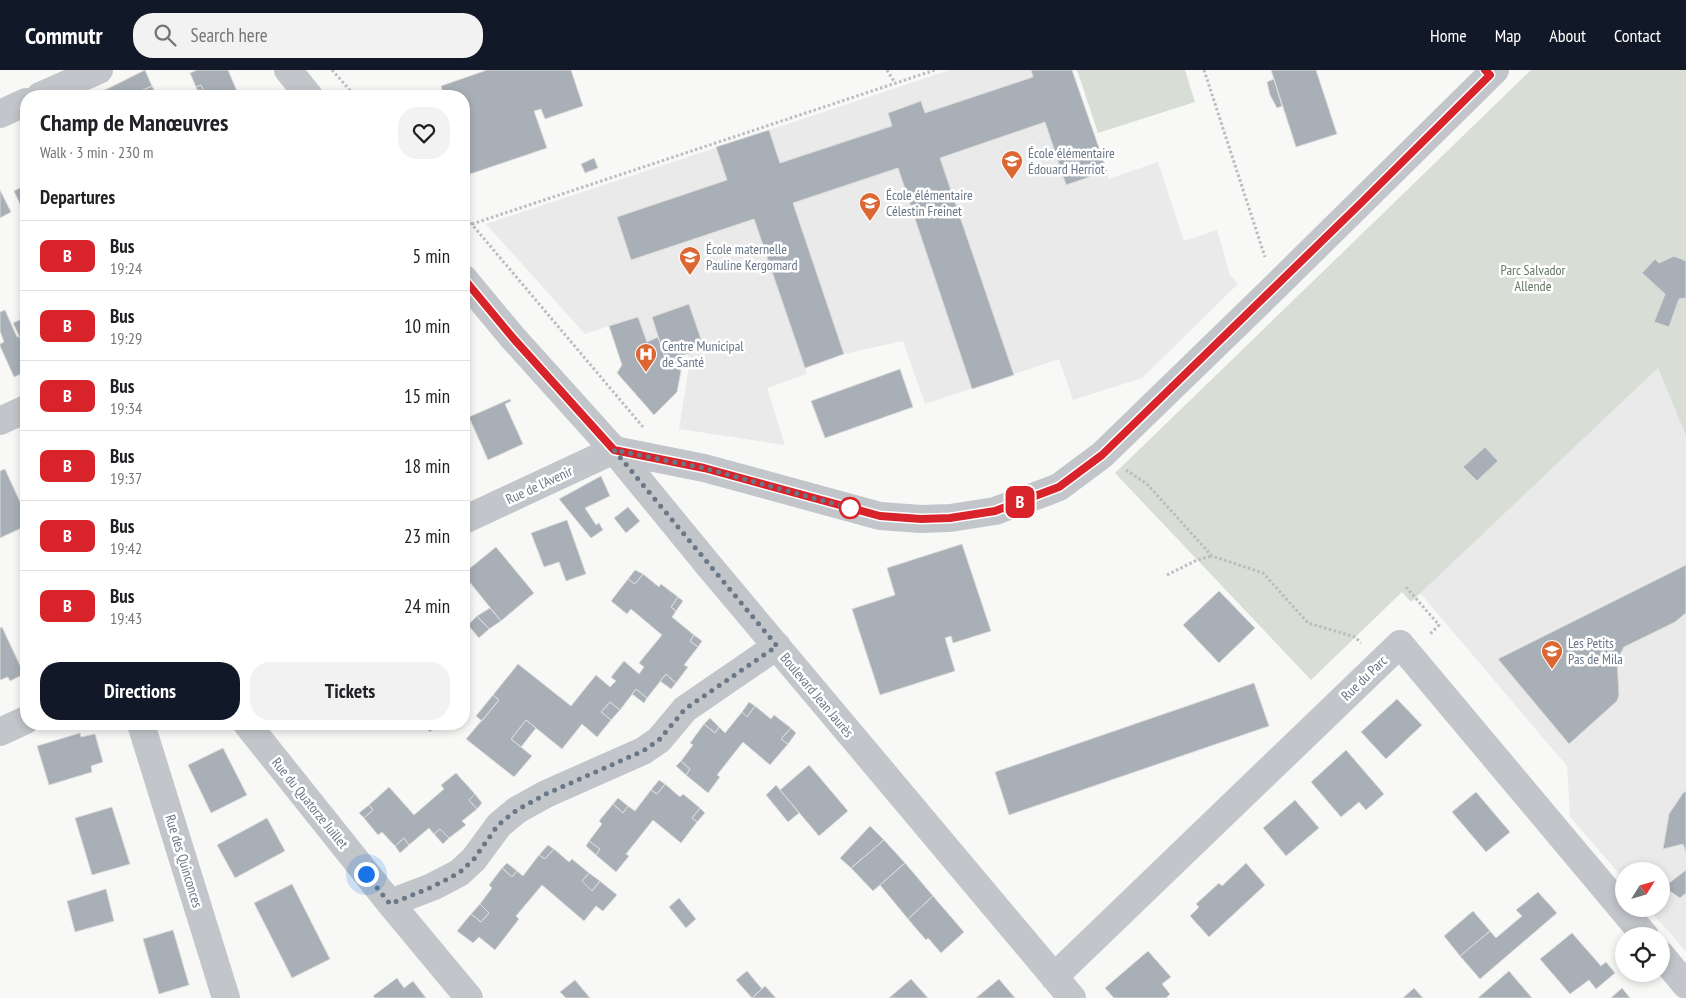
<!DOCTYPE html>
<meta charset="utf-8">
<style>
body{margin:0;font-family:"PT Sans Narrow",sans-serif;background:#f2f2f2;color:#202124;height:100vh;display:flex;flex-direction:column;font-size:19px;white-space:nowrap}
*{box-sizing:border-box;margin:0}
p{font-size:16px;color:#757577}
.icon{flex:none;width:28px;height:28px;fill:none;stroke:currentColor;stroke-width:2;stroke-linecap:round;stroke-linejoin:round}
.map{position:relative;flex:1;overflow:hidden}
.sheet{position:absolute;left:20px;top:20px;width:450px;height:640px;display:flex;flex-direction:column;background:#fff;border-radius:20px;box-shadow:0 2px 8px #0003}
.sheet>*{flex:none}
.badge{padding:0 10px;border-radius:8px;font-size:18px;line-height:32px}
.needle{width:32px;rotate:53deg}
.buttons{position:absolute;left:1615px;top:792px;display:grid;gap:10px}
.buttons a{display:grid;place-items:center;width:55px;height:55px;border-radius:50%;background:#fff;box-shadow:0 2px 8px #0003;font-size:25px}
.you{position:absolute;width:25px;height:25px;margin:-12px;border:4px solid #fff;border-radius:50%;background:#1a73e8;box-shadow:0 0 0 8px #1a73e833}
.map>.badge{position:absolute;translate:-50% -50%;box-shadow:0 0 0 2px #fff}
h2{padding:0 20px;font-size:19px;line-height:45px}
.round{display:grid;place-items:center;flex:none;width:52px;height:52px;border-radius:20px;background:#f2f2f2}
.overview{display:flex;align-items:center;justify-content:space-between;height:85px;padding:0 20px}
h1{font-size:24px;font-weight:700;line-height:38px}
.primary-button{display:flex;gap:10px;margin-top:auto;padding:10px 20px}
.primary-button a{flex:1;height:58px;border-radius:20px;background:#111827;color:#fff;font-size:20px;font-weight:700;line-height:58px;text-align:center}
.primary-button a+a{background:#f2f2f2;color:#202124}
ul{padding:0;list-style:none}
li{display:flex;align-items:center;gap:15px;height:70px;padding:0 20px;border-top:1px solid #e0e0e0}
li div{flex:1}
li b{display:block;font-size:19px}
li em{font-style:normal}
li .badge{min-width:55px;font-weight:700;text-align:center}
header{display:flex;align-items:center;gap:30px;box-sizing:border-box;height:70px;padding:0 25px;background:#111827;color:#fff}
header strong{font-size:24px}
nav{display:flex;gap:28px;margin-inline-start:auto;font-size:18px}
.search{width:350px;height:45px;background:#f2f2f2;display:flex;align-items:center;gap:12px;box-sizing:border-box;padding:0 18px;border-radius:20px;color:#757577;font-size:19px}
.map>svg:first-child{display:block}
</style>
<header>
<strong>Commutr</strong>
<div class="search"><svg class="icon" aria-label="search" viewBox="0 0 24 24"><circle cx="10" cy="10" r="6"/><path d="M15 15l6 6"/></svg>Search here</div>
<nav><a>Home</a><a>Map</a><a>About</a><a>Contact</a></nav>
</header>
<div class="map">
<svg width="1686" height="928" viewBox="0 0 1686 928">
<rect width="100%" height="100%" fill="#f8f9f6"/>
<path fill="#e9eae9" d="M950,0H1072L1109,109L1158,92L1184,171L1217,160L1230,205L1238,214L1142,308L1073,330L1059,289L925,334L903,271L844,284L805,297L807,304L767,318L785,375L679,359L690,291L687,283L689,235L652,247L658,267L647,272L637,247L585,264L486,154Z
M1658,298L1686,366V882L1649,839H1661V801H1624V809L1570,747L1567,696L1420,523Z"/>
<path fill="#d8ddd6" d="M1077,0H1185L1195,32L1098,63Z
M1531,0H1686V366L1658,298L1411,532L1402,522L1311,610L1115,403Z"/>
<path fill="#a8afb6" stroke="#dadad9" d="M145,0L152,16L130,26H103L101,22Z
M197,0H228L239,26H206L201,15L196,17L190,3Z
M487,0H571L583,36L545,49L541,39L534,41L547,78L470,104L464,85V26H444L441,16Z
M1031,0H1072L1107,101L1066,115L1045,52L940,88L1014,305L972,319L898,98L793,133L844,284L805,298L754,149L631,190L617,147L727,110L716,77L769,60L780,93L892,56L888,43L921,31L925,43L1033,7Z
M1271,0H1316L1337,64L1296,77Z
M1274,9L1282,36L1277,38L1270,25L1267,12Z
M201,15L206,26H200L196,17Z
M152,16L157,26H130Z
M594,88L598,98L585,103L581,94Z
M26,115V147L14,121Z
M0,120L11,142L0,148Z
M1674,186L1686,191V228L1679,229L1669,257L1654,252L1665,224L1642,203L1655,189L1659,193Z
M689,234L704,278L666,291L652,247Z
M5,240L17,267L19,266L26,282V302L14,307L0,276V274L4,272L0,261V242Z
M26,247V272L23,274L13,253Z
M638,247L647,272L658,267L666,291L676,287L681,301L677,322L654,345L617,303L622,295L609,256Z
M900,299L913,337L825,368L811,331Z
M510,329L511,331L505,334L523,374L488,390L469,347Z
M1485,377L1498,391L1477,411L1463,397Z
M5,399L26,445V456L0,468V401Z
M601,406L610,426L585,438L596,455L599,453L603,460L591,468L559,429Z
M628,437L640,451L626,463L614,448Z
M567,450L586,504L566,511L559,492L544,497L531,463Z
M962,474L991,561L953,573L951,566L945,568L955,601L880,625L852,539L895,525L887,498Z
M496,477L534,523L501,551L464,505V503Z
M1686,495V543L1675,552L1624,577L1617,590L1619,625L1617,631L1569,674L1498,589Z
M635,500L643,504L635,514L628,509Z
M643,504L659,517L661,514L678,527L671,537L676,541L672,547L694,565L690,571L698,577L684,595L688,597L676,613L666,604L647,628L636,619L620,640L610,632L601,642L611,650L597,667L582,654L562,679L526,650L511,669L532,686L514,707L466,669L499,630L493,625L518,594L571,636L596,605L610,617L616,611L611,607L624,591L639,604L644,597L639,593L662,565L631,539L627,544L611,531L628,509L635,514Z
M1219,521L1255,558L1219,593L1183,555Z
M678,527L683,531L676,541L671,537Z
M490,538L501,551L489,559L477,546Z
M477,546L489,559L479,568L468,555Z
M2,557L24,604L10,611L8,607L0,610V558Z
M694,565L702,571L698,577L690,571Z
M666,604L676,613L671,619L660,611Z
M1254,613L1269,656L1009,745L995,702Z
M636,619L647,628L644,633L632,624Z
M493,625L499,630L482,651L476,646Z
M1397,629L1422,655L1386,689L1361,662Z
M610,632L620,640L611,650L601,642Z
M749,632L755,636L747,647L742,642Z
M755,636L771,649L774,645L791,658L781,669L788,674L770,695L743,672L717,705L720,707L708,723L686,705L690,699L681,691L693,675L690,673L704,654L715,663L719,657L725,663L742,642L747,647Z
M710,648L719,657L715,663L704,654Z
M526,650L536,658L521,677L511,669Z
M423,654H440L430,662Z
M791,658L796,663L788,674L781,669Z
M80,663L81,667L95,664L103,692L91,696L92,702L49,715L37,676Z
M223,678L247,725L211,743L188,695Z
M1346,680L1384,724L1366,740L1359,732L1341,747L1311,712Z
M681,691L690,699L686,705L676,696Z
M809,695L848,741L819,766L780,720Z
M456,703L475,724L469,730L477,739L462,751L466,755L449,768L440,759L434,764L429,758L409,775L404,768L395,776L382,762L378,765L364,748L373,740L369,735L389,717L414,745L444,719L441,715Z
M659,710L665,714L657,724L651,720Z
M665,714L680,727L683,724L700,738L692,748L697,752L681,773L653,750L626,784L629,786L616,802L596,785L600,779L589,771L602,754L599,751L613,734L623,743L628,736L635,741L651,720L657,724Z
M776,715L799,743L788,752L766,725Z
M1686,721V782L1683,774L1663,779L1669,744L1683,723Z
M1476,722L1510,762L1486,782L1452,742Z
M475,724L482,733L477,739L469,730Z
M618,728L628,736L623,743L613,734Z
M1295,730L1319,758L1286,786L1263,758Z
M369,735L373,740L364,748L359,743Z
M112,737L130,794L92,805L75,748Z
M700,738L705,743L697,752L692,748Z
M267,748L285,781L235,808L217,775Z
M870,756L884,770L851,798L840,788Z
M440,759L449,768L443,774L434,764Z
M404,768L409,775L400,783L395,776Z
M884,770L905,793L873,821L851,798Z
M589,771L600,779L596,785L586,776Z
M548,775L554,779L545,789L539,785Z
M554,779L569,792L572,789L589,803L582,811L592,821L600,811L617,825L603,841L596,836L584,851L542,815L516,846L519,849L495,880L479,867L473,873L457,861L471,844L481,852L489,843L480,834L492,818L489,815L502,798L512,807L517,801L523,806L539,785L545,789Z
M507,793L517,801L512,807L502,798Z
M905,793L933,826L908,849L880,815Z
M1246,793L1265,815L1209,867L1190,846L1199,837L1196,834L1219,813L1222,816Z
M1686,800V823L1680,828L1664,817Z
M589,803L600,811L592,821L582,811Z
M292,814L330,889L292,908L254,833Z
M106,819L114,851L75,862L67,831Z
M1538,822L1557,843L1480,909L1460,886L1490,861L1496,868L1522,846L1516,840Z
M933,826L964,862L941,883L928,868L926,870L908,849Z
M679,828L696,849L686,858L669,837Z
M480,834L489,843L481,852L471,844Z
M1473,841L1490,861L1460,886L1444,866Z
M173,860L189,915L159,924L143,869Z
M1572,863L1601,896L1606,892L1615,903L1596,919L1589,910L1570,924L1540,889Z
M1148,881L1171,907L1162,914L1170,924L1166,928H1114L1105,918Z
M747,901L762,919L752,928L736,910Z
M1509,901L1532,928H1478Z
M397,908L404,918L413,911L426,928H375L373,926Z
M911,909L928,928H889Z
M999,909L1015,928H976Z
M575,910L590,928H566L560,922Z
M765,916L776,928H752Z
M1414,918L1423,928H1403Z
M1622,918L1630,928H1611Z"/>
<g fill="none" stroke-linecap="round" stroke-linejoin="round">
<path stroke="#babdc0" stroke-width="3" stroke-dasharray="2.5 2.5" stroke-linecap="butt" d="M332,0L355,26
M887,0L895,13
M1204,0L1265,187
M464,145L643,357
M472,154L935,0
M1126,400L1147,414L1212,486L1263,503L1308,553L1355,567L1361,573
M1167,505L1197,490L1212,486
M1406,517L1439,555L1429,565"/>
<path stroke="#c2c5c9" stroke-width="28" d="M288,0L309,26
M40,26L99,0
M0,44L26,32
M464,209L513,268L614,380L710,497L1072,928
M0,351L26,339
M614,380L704,398L880,446L921,449L950,448L995,441L1049,421L1059,417L1102,385L1275,217L1495,0
M464,450L614,380
M141,654L226,928
M247,654L390,833L469,928
M0,662L26,650
M390,833L432,817L459,803L474,789L499,755L517,740L546,724L643,681L659,670L685,639L777,576
M1661,885L1686,915
M1054,907L1400,574L1645,866"/>
</g>
<g fill="none" stroke-linecap="round" stroke-linejoin="round">
<g stroke="#fff" stroke-width="11">
<path id="line" d="M464,209L513,268L614,380L704,398L880,446L921,449L950,448L995,441L1059,417L1102,385L1360,134L1490,5L1485,0"/>
</g>
<use href="#line" stroke="#d8232a" stroke-width="8"/>
<path stroke="#697786" stroke-width="5" stroke-dasharray="0 9" d="M366,804L390,834L432,817L459,803L474,789L498,755L517,740L546,724L643,681L659,670L685,639L777,576L614,380L704,398L850,438"/>
</g>
<defs>
<g id="school-pin" transform="scale(1.125)"><path d="M0 17L-7.5 6A9.5 9.5 0 1 1 7.5 6Z" fill="#dc6733" stroke="#fff"/><path d="M0-5L7-2L0 1L-7-2ZM-4 1L0 2.5L4 1V4Q0 6-4 4Z" fill="#fff"/></g>
<g id="hospital-pin" transform="scale(1.125)"><path d="M0 17L-7.5 6A9.5 9.5 0 1 1 7.5 6Z" fill="#dc6733" stroke="#fff"/><path d="M-5-5h3v3.5h4V-5h3V5h-3V1.5h-4V5h-3Z" fill="#fff"/></g>
</defs>
<g fill-rule="evenodd">
<use href="#school-pin" x="1012" y="91"/>
<use href="#school-pin" x="870" y="133"/>
<use href="#school-pin" x="690" y="187"/>
<use href="#hospital-pin" x="646" y="284"/>
<use href="#school-pin" x="1552" y="581"/>
</g>
<circle fill="#fff" stroke="#d8232a" stroke-width="2.5" cx="850" cy="438" r="10"/>
<g text-anchor="middle" stroke-width="5" stroke-linejoin="round" paint-order="stroke">
<g font-size="14" fill="#697786" stroke="#fff" text-anchor="start">
<text x="1028" y="88">École élémentaire<tspan x="1028" dy="16">Édouard Herriot</tspan></text>
<text x="886" y="130">École élémentaire<tspan x="886" dy="16">Célestin Freinet</tspan></text>
<text x="706" y="184">École maternelle<tspan x="706" dy="16">Pauline Kergomard</tspan></text>
<text x="662" y="281">Centre Municipal<tspan x="662" dy="16">de Santé</tspan></text>
<text x="1568" y="578">Les Petits<tspan x="1568" dy="16">Pas de Mila</tspan></text>
</g>
<g font-size="14" fill="#667864" stroke="#fff">
<text x="1533" y="205">Parc Salvador<tspan x="1533" dy="16">Allende</tspan></text>
</g>
<g font-size="14" fill="#697786" stroke="#fff">
<text transform="translate(539 415) rotate(-25)" y="5">Rue de l'Avenir</text>
<text transform="translate(1364 608) rotate(-44)" y="5">Rue du Parc</text>
<text transform="translate(817 625) rotate(50)" y="5">Boulevard Jean Jaurès</text>
<text transform="translate(310 733) rotate(51)" y="5">Rue du Quatorze Juillet</text>
<text transform="translate(184 791) rotate(73)" y="5">Rue des Quinconces</text>
</g>
</g>
</svg>
<div class="buttons">
<a><svg class="needle" viewBox="-14 -14 28 28"><path d="M0-13l5 13h-10z" fill="#e53935"/><path d="M0 13l5-13h-10z" fill="#757577"/></svg></a>
<a><svg class="icon" aria-label="locate" viewBox="0 0 24 24"><circle cx="12" cy="12" r="6"/><path d="M12 2v4M12 18v4M2 12h4M18 12h4"/></svg></a>
</div>
<div class="you" style="left:366px;top:804px"></div>
<b class="badge" style="left:1020px;top:432px;background:#d8232a;color:#fff">B</b>
<section class="sheet">
<div class="overview"><div><h1>Champ de Manœuvres</h1><p>Walk · 3 min · 230 m</p></div><a class="round"><svg class="icon" aria-label="heart" viewBox="0 0 24 24"><path d="M12 20l-8-8c-3-5 5-10 8-4 3-6 11-1 8 4z"/></svg></a></div>
<h2>Departures</h2>
<ul>
<li><span class="badge" style="background:#d8232a;color:#fff">B</span><div><b>Bus</b><p>19:24</p></div><em>5 min</em></li>
<li><span class="badge" style="background:#d8232a;color:#fff">B</span><div><b>Bus</b><p>19:29</p></div><em>10 min</em></li>
<li><span class="badge" style="background:#d8232a;color:#fff">B</span><div><b>Bus</b><p>19:34</p></div><em>15 min</em></li>
<li><span class="badge" style="background:#d8232a;color:#fff">B</span><div><b>Bus</b><p>19:37</p></div><em>18 min</em></li>
<li><span class="badge" style="background:#d8232a;color:#fff">B</span><div><b>Bus</b><p>19:42</p></div><em>23 min</em></li>
<li><span class="badge" style="background:#d8232a;color:#fff">B</span><div><b>Bus</b><p>19:43</p></div><em>24 min</em></li>
</ul>
<div class="primary-button"><a>Directions</a><a>Tickets</a></div>
</section>
</div>
